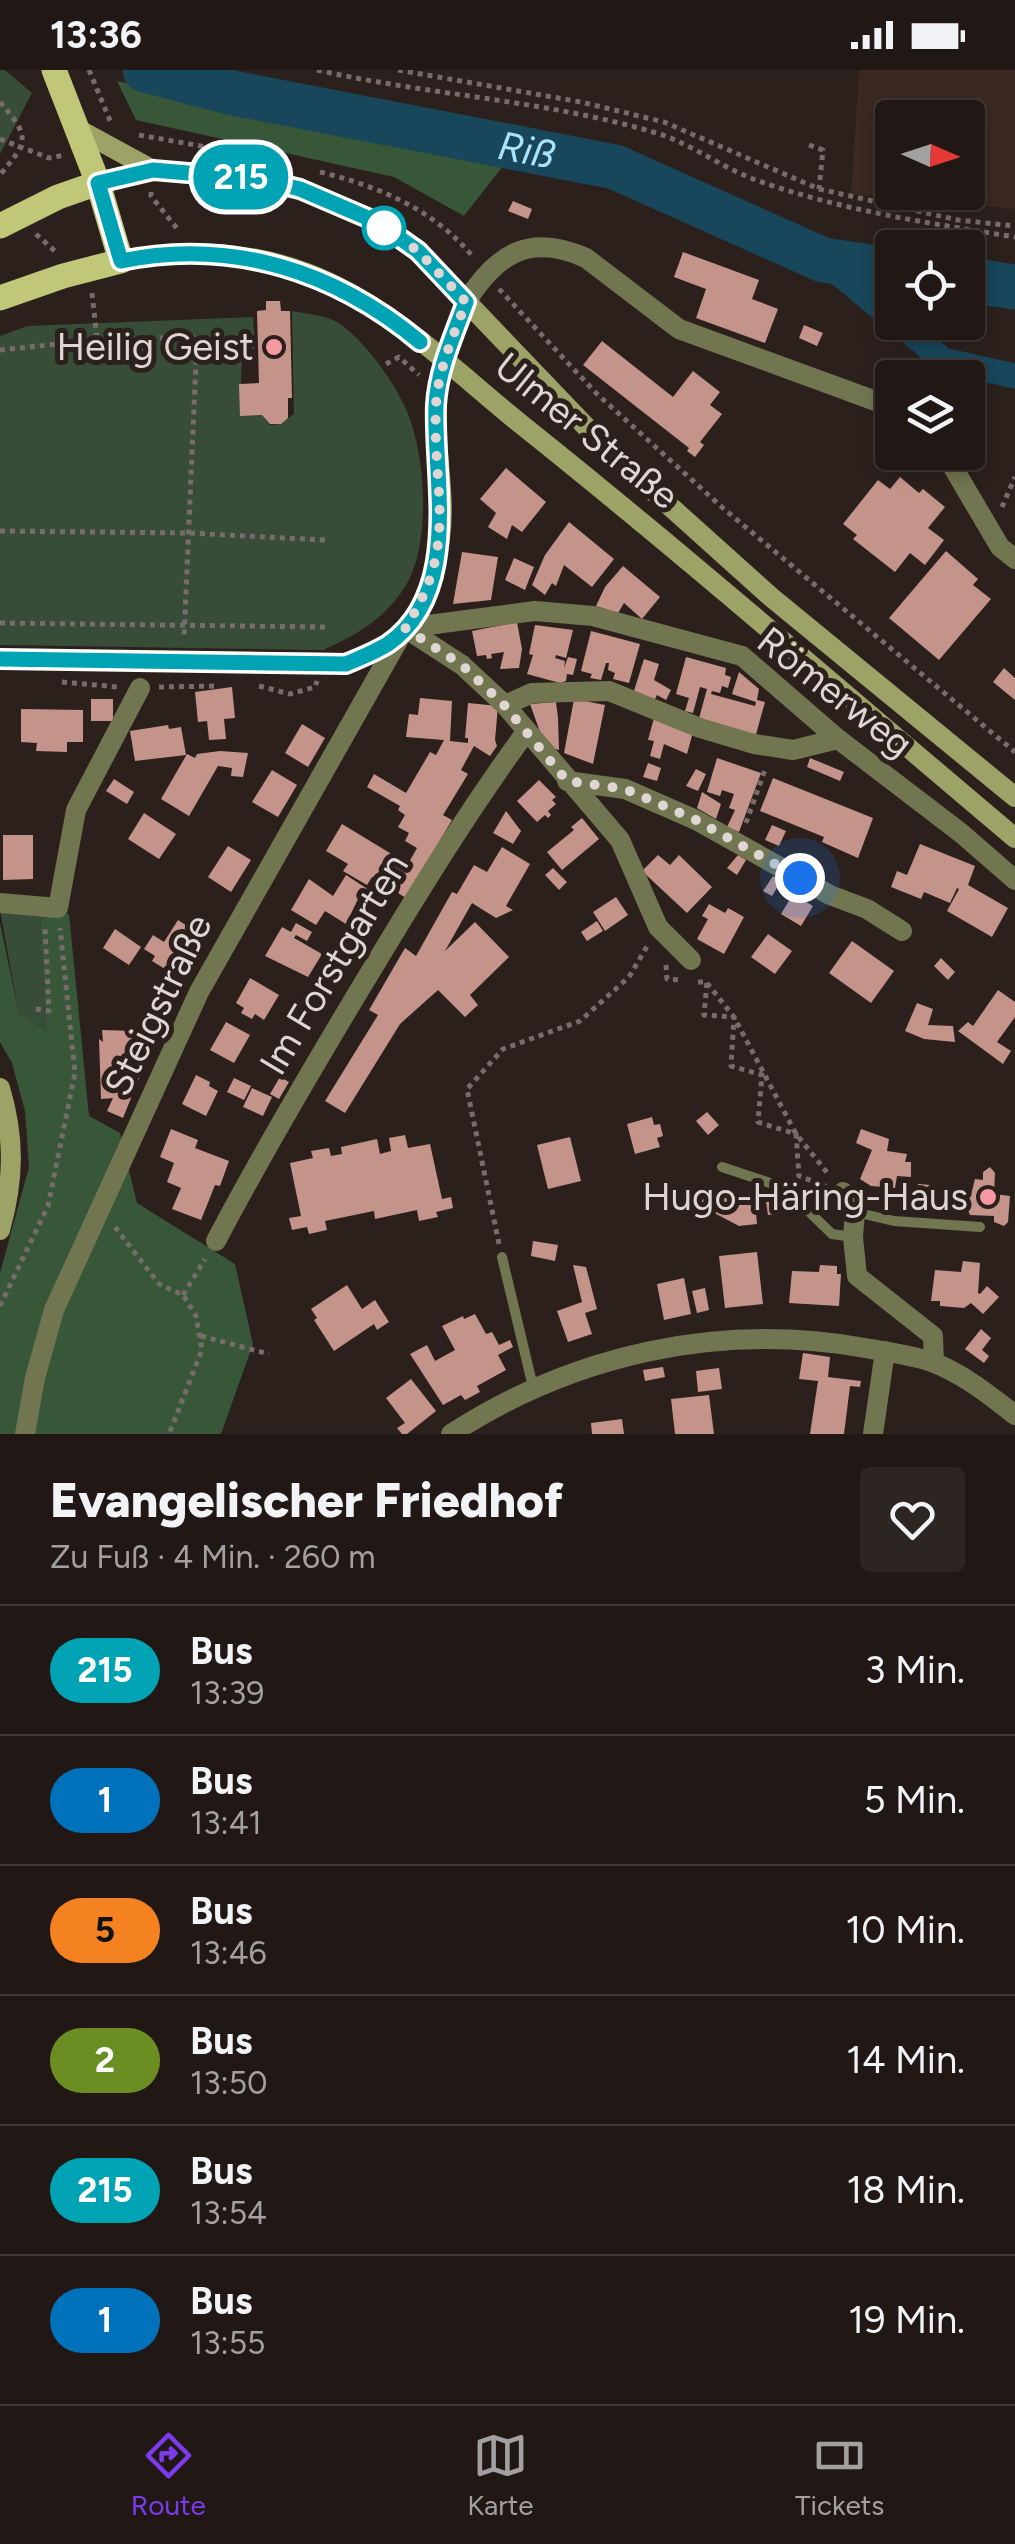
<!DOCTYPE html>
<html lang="de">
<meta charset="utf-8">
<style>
body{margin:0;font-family:Figtree,sans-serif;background:#2d2522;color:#f1f3f6;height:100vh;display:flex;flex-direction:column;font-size:38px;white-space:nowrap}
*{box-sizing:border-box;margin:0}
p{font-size:32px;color:#a2a0a0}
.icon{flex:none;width:55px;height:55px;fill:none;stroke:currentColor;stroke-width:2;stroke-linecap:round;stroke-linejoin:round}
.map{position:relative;height:1364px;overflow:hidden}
.side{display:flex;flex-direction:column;background:#211815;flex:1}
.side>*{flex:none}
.badge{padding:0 20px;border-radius:32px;font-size:35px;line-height:65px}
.needle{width:65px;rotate:93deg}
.buttons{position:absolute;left:875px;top:30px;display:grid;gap:20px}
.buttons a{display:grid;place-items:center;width:110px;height:110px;border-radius:10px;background:#211815;box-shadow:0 5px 15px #0003,0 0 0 2px #3e3734;font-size:50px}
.you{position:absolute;width:50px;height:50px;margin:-25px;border:8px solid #fff;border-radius:50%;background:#1a73e8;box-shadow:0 0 0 15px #1a73e833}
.map>.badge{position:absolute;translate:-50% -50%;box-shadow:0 0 0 5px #fff}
.round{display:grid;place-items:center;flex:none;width:105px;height:105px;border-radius:10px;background:#2d2522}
.headline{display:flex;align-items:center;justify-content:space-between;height:170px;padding:0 50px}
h1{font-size:48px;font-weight:800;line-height:75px}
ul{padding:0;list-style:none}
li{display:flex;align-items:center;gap:30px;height:130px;padding:0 50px;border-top:2px solid #3e3734}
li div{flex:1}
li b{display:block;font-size:38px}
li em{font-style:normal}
li .badge{min-width:110px;font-weight:700;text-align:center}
.status{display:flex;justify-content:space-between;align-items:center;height:70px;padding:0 50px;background:#211815;direction:ltr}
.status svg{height:28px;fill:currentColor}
.tabs{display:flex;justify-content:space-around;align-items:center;height:140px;border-top:2px solid #3e3734;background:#211815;font-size:28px;color:#a2a0a0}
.tabs a{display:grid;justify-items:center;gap:5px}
.tabs .selected{color:#7c3aed}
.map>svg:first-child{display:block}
</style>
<div class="status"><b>13:36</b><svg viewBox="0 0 49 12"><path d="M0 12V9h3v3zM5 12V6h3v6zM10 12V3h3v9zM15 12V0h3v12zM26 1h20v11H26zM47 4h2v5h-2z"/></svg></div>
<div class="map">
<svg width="1015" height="1364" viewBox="0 0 1015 1364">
<rect width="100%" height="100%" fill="#2c201c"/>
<path fill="#3a2821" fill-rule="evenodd" d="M859,0H1015V139L851,124ZM892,48H968V122H892Z"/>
<path fill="#374d37" d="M0,0H5L32,23L0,84Z
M292,241C306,244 325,245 337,252C362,268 391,307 404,335C426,379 432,472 406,515C386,548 357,565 323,580L0,575V266L27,256L253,247L255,279H242L240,345H262L270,355L280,354L294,344Z
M0,840L40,842L48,963L19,945Z"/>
<path fill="#385739" d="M117,11L503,96L464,146L394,107L136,50Z
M40,842L69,844L89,1046L120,1063L137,1133L235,1194L253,1274L221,1364H0V1203L29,1097L25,1041L12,993L0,972V853L19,944L47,962Z"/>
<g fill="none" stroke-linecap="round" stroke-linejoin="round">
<path stroke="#18465a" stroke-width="25" d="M823,190L892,248
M898,252L943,290L1015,306"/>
<g stroke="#18465a" stroke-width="45">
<path id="s1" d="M145,0L233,23L615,97L823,190L892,200"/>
<path d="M968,210L1015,217"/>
</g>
</g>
<path fill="#c4948a" d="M513,131L532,139L528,149L508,141Z
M683,182L759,210L752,229L778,239L765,273L696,248L706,219L674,207Z
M266,231H280L281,241H290L292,328H288V348L281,354H270L262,345L240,346L239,314L259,313L257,241L266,240Z
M804,255L823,263L817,276L799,268Z
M602,271L673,327L693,301L720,322L710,335L722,344L700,372L704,375L695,387L687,381L689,378L583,295Z
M506,398L546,432L522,462L512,455L507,469L488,457L496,443L480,429Z
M900,407L919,423L923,419L945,437L928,458L944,470L925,495L910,483L895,502L853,469L857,465L843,454L878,410L890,419Z
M569,452L614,489L592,517L564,495L556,516L552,513L545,525L532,515L545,485Z
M946,481L978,509L973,515L991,529L939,590L889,548Z
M462,482L498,487L491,530L453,534Z
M514,488L534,497L525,520L505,510Z
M623,496L660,527L642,549L624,533L618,543L596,536L605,517Z
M517,552L522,579L519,598L500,599L504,582L491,584L492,588L487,589L486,585L477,586L472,561Z
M535,555L573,560L566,588L556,585L555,588L565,591L564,598L568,587L577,589L573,605L567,604L566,611L560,613L527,604L533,585L529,584Z
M591,561L640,574L629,613L613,609L615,603L608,600L609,593H606L601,610L590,608L592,604L581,601Z
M686,587L726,598L725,605L731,607L728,618L722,616L720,623L712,621L711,624L755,636L756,632L732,624L739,602L759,619L757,630L765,632L755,668L698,652L707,619L700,617L693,643L685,641L689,628L676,624Z
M644,589L659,594L654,610L671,620L666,630L657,625L654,631L633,624Z
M1004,598L1015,608V630L993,612Z
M232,617L235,648L224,649L226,669L209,670L207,651L198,652L195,622Z
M420,628L452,631L450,671L468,673V668H465L468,633L498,636L495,670L497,676L490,686L474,676L461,700L468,704L443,745L452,750L406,828L372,807L367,815L343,801L348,794L326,781L342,754L408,794L417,778L405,771L409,763L398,757L405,745L398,740L400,736L367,717L374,704L406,723L430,682L436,685L444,670L406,667L409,644L418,645Z
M91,629H113V651H91Z
M574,629L605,635L593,694L564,683Z
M556,632L558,648L559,680L545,676L530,634Z
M21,639L83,640V672H67V682L36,681L37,673L21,672Z
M654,648L693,662L687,684L664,674L660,689L650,686L654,671L648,670Z
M302,654L325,668L308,697L285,683Z
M168,655L169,659L181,657L186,685L135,691L130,661Z
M220,681L248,683L243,707L231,706L232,698L218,696L189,746L161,729L187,684L195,688L197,684Z
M717,688L761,703L739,762L727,757L735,740L729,738L734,724L722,720L720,726L707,722Z
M810,688L844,702L840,711L807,697Z
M648,693L661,698L657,711L643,707Z
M696,699L706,704L698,721L686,716Z
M272,700L297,715L278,747L252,732Z
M773,708L873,748L858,788L822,772L824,767L760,741Z
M114,709L134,722L127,734L106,721Z
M539,710L556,727L552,730L556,734L548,741L551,745L548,748L545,745L537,752L517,731Z
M702,722L721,734L716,749L697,738Z
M506,741L521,761L513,774L493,763Z
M144,743L176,764L159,789L128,769Z
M582,748L599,769L562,800L547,782L574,760L571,757Z
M772,755L786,761L779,776L765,770Z
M3,765H33V809L3,810Z
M920,774L975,796L968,815L1008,838L992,867L947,841L959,819L957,818L950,833L924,822L921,829L891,817L897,801L907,805Z
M228,776L251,790L231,822L208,807Z
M502,777L530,794L506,836L513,840L496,848L472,833L445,881L475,852L509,887L470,925L478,935L465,947L438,920L400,954L345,1043L325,1031L378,945L369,940L405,878L416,886L452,822L457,824L474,795L487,802Z
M658,785L670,795L679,785L712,817L687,843L642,801Z
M738,785L746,790L737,805L727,798Z
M553,798L567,812L559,820L545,805Z
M346,805L383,829L377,838L359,827L346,854L325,841L316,855L291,840L309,809L333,826Z
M773,806L781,811L772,826L763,821Z
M793,824L813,836L801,856L781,844Z
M616,827L628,845L605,861L593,842Z
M709,834L725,843L728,838L744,847L724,884L697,869L708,849L702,846Z
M178,850L204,867L178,907L152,891L155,886L144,879L153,865L164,872Z
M597,851L603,861L587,871L581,862Z
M296,853L312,862L307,871L296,865L294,868L322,884L308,907L265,886L282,857L291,862Z
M115,859L141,877L129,895L103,878Z
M768,864L792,881L775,904L751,887Z
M852,871L894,901L871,933L829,903Z
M941,888L955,902L948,910L934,896Z
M250,908L279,925L264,950L255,944L252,949L241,943L244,938L236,933Z
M998,920L1015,932V947L997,972L1011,981L1003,994L958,961L968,952L973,956Z
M917,933L933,939L928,955L953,956L955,972L924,969L905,961Z
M226,952L250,965L234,993L210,980Z
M102,960L135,961L128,979L136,976L138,979L126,1003L139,1008L123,1048L107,1041L113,1028L101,1029L99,969L103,972Z
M196,1005L210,1012L209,1016L218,1021L206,1046L182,1034Z
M280,1007L289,1012L279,1029L270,1024Z
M234,1008L251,1016L244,1030L227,1022Z
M252,1018L272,1027L263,1046L243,1037Z
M707,1042L719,1055L708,1065L696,1051Z
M652,1047L654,1055L660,1054L663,1066L657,1068L660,1077L635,1084L627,1054Z
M171,1059L198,1070L195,1078L229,1091L220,1116L215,1115L201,1150L172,1139L181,1118L167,1112L174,1093L160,1087Z
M861,1059L889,1069L887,1081L907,1084L905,1092H911V1107L897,1106L895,1118L871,1116L860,1109L872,1080L856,1073Z
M405,1065L408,1078L430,1074L442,1129L451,1127L453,1138L436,1142L438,1147L419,1151L417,1140L375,1149L374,1141L325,1151L327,1160L309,1164L307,1157L292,1160L289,1148L301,1146L290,1093L313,1088L311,1081L329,1078L331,1086L342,1084L341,1077L377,1069L380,1084L391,1081L389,1068Z
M570,1067L581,1111L548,1119L537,1075Z
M990,1097L995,1103L994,1124L1010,1126L1008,1152L1004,1156L994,1152V1146L970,1145L963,1129L971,1125L975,1109L983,1110V1102Z
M918,1114L931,1115L929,1141L909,1140V1127L917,1128Z
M712,1117L748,1135L751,1130L755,1133L757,1154L739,1156L699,1135Z
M778,1130L780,1143L768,1145L766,1132Z
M533,1171L558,1175L555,1191L531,1186Z
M757,1182L763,1234L725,1238L719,1186Z
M963,1191L980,1193L978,1223L980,1224L987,1216L999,1227L983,1244L971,1233L964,1238L940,1236V1231H931L935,1200L961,1202Z
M573,1195L586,1197L597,1239L585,1243L592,1264L568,1272L557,1241L582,1232Z
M820,1195L837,1196V1204H841L839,1236L789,1233L792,1201L819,1202Z
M684,1208L691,1244L664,1250L657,1214Z
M347,1215L362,1239L375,1230L389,1252L377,1260L374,1254L334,1281L314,1250L317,1248L311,1239Z
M705,1218L709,1240L697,1243L692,1221Z
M475,1244L486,1264L492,1262L499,1275L510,1270L513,1277L498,1285L506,1300L477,1316L480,1322L465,1330L461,1325L443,1335L410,1284L427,1275L435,1291L455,1280L442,1256L463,1246L464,1249Z
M981,1259L991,1268L982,1280L989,1286L984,1293L965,1279Z
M803,1283L830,1287L828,1307L861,1311L860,1317L850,1316L844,1364H810L818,1311L799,1309Z
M663,1297L665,1307L645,1311L643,1300Z
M719,1298L722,1319L698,1322L696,1301Z
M411,1309L436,1341L407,1364H402L397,1358L405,1353L386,1328Z
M709,1325L714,1364H675L671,1329Z
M622,1349L624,1364H592L591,1353Z"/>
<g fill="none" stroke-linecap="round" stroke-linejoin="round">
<path stroke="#776c69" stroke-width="5" stroke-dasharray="5 5" stroke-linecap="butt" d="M89,0L111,53
M317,0C428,25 543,30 653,62C689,72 720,97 756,110C839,140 928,153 1015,167
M398,0L581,32L664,52L819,119L958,150L1015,156
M0,32C31,68 28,71 0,105
M139,65L246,84
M0,69L49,88L65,85
M809,75L823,80L819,119
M320,102C378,116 435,140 473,187
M151,122V126L179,161
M36,164L57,183
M499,219L596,323L724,439L1015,682
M92,223L97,270L197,267L184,569
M0,280L97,270
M386,294L399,287L419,305
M1002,437L1015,407
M0,461L188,463L325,470
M0,553L327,557
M62,612L118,617
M259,616L290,624L315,617L317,611
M159,617L218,616
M746,753L766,697
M666,895L667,909L682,910
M698,912H707L704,945L734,947L731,996L762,1005L758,1052L796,1064L799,1106L826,1116
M707,913L734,947L796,1064L829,1105
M36,939L49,941L45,857
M115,1157L159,1214L183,1225L196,1246L202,1280L169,1364
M499,1174L467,1019L503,979L580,951L629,907L649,873
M183,1225L205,1189
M0,1236L48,1136L75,1003L60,858
M201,1266L269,1284"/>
<path stroke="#717550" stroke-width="10" d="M722,1097L773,1114L800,1133L832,1164L853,1167
M855,1142L894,1151L980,1157
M502,1187L533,1317"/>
<path stroke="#717550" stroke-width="20" d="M466,232C497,183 530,163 586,188L679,259L892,337
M944,382L1000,477L1015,489
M405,558L535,541L593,546L742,586L838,669L961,763L1015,810
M405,558L462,595L505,635L620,770L658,857L691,890
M505,635L532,623L609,621L700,658L754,674L793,680L838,669
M567,711L625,719L696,750L830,825L867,839L902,861
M0,833L58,838L76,740L140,618
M843,1122L855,1142L853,1167L857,1206L933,1266L934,1293
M216,1171C267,1074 323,980 380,886C426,810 473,734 526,662
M25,1364L35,1308L54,1240L199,922L404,560
M451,1364C574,1284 720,1252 865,1278C887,1282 911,1285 932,1292C962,1303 991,1326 1015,1345
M873,1364L885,1281"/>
<path stroke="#9da367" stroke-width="20" d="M76,58L153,100
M98,113L153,100L259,109L300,119L377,152L418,181L614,386L771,527L1015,727
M121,191C182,178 248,181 307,203C389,234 455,301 522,355C690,489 851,630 1015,768
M0,589L346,593C360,587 375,582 388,574C433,543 445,470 441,419C439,389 434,358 437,327C440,294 455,263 466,232
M0,1018C15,1068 14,1110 0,1160"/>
<path stroke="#c0c778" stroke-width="25" d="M0,156L58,127L98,113
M0,228L63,206L121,191L98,113L54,0"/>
</g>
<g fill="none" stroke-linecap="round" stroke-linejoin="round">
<g stroke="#fff" stroke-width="22">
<path id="line" d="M0,589L346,594C360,588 375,582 388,574C463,522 433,408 436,335C438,299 454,265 466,232L418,181L377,152L300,119L259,109L153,100L98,113L121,191C231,168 335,201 420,272"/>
</g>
<use href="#line" stroke="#00a3b4" stroke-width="15"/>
<path stroke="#dfd6d3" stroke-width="10" stroke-dasharray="0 18" d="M384,158L377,152L418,181L466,232C454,265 438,299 436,335C432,423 460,475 405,558L462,595L504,635L567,711L625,719L696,750L800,808"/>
</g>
<circle fill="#fff" stroke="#00a3b4" stroke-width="5" cx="384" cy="158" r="20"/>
<g fill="#f49aa0" stroke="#2c201c" stroke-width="4">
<circle cx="274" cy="277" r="10"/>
<circle cx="988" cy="1127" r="10"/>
</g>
<g text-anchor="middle" stroke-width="10" stroke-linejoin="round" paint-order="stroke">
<g font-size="38" fill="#dfd6d3" stroke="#2c201c" text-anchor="end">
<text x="254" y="290">Heilig Geist</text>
<text x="968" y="1140">Hugo-Häring-Haus</text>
</g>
<g font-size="38" fill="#dfd6d3" stroke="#2c201c">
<text transform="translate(587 361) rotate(39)" y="13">Ulmer Straße</text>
<text transform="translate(835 622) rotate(38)" y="13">Römerweg</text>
<text transform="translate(334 894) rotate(-59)" y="13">Im Forstgarten</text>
<text transform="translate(158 935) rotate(-64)" y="13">Steigstraße</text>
</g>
<g font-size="40" font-style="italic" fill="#a7e2ff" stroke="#2c201c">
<text dy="14" stroke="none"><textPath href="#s1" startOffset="390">Riß</textPath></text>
</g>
</g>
</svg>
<div class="buttons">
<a><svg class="needle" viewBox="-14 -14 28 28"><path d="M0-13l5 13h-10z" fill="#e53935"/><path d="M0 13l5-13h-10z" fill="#a2a0a0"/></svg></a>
<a><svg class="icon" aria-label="locate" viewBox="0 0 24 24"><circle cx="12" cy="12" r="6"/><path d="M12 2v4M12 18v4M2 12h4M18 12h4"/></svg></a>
<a><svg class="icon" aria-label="layers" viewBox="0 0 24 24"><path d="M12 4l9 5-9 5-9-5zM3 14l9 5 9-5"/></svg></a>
</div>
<div class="you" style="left:800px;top:808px"></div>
<b class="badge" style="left:241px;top:107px;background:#00a3b4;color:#fff">215</b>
</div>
<section class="side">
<div class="headline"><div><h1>Evangelischer Friedhof</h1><p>Zu Fuß · 4 Min. · 260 m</p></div><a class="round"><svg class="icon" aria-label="heart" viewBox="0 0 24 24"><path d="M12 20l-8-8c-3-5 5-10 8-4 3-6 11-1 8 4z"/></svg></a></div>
<ul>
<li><span class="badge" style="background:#00a3b4;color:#fff">215</span><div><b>Bus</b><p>13:39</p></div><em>3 Min.</em></li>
<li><span class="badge" style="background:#0072bc;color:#fff">1</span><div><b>Bus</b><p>13:41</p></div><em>5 Min.</em></li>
<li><span class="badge" style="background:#f58220;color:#111">5</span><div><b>Bus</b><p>13:46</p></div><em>10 Min.</em></li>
<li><span class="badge" style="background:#6b8e23;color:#fff">2</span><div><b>Bus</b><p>13:50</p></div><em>14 Min.</em></li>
<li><span class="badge" style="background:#00a3b4;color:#fff">215</span><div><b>Bus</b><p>13:54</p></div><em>18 Min.</em></li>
<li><span class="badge" style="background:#0072bc;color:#fff">1</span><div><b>Bus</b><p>13:55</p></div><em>19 Min.</em></li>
</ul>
</section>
<nav class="tabs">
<a class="selected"><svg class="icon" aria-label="directions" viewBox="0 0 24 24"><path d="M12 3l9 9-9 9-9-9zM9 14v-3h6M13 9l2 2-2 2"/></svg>Route</a>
<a><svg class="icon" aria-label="map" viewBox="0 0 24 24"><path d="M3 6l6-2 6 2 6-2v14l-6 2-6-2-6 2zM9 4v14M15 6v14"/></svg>Karte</a>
<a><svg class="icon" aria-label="tickets" viewBox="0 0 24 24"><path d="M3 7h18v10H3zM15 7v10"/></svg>Tickets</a>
</nav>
